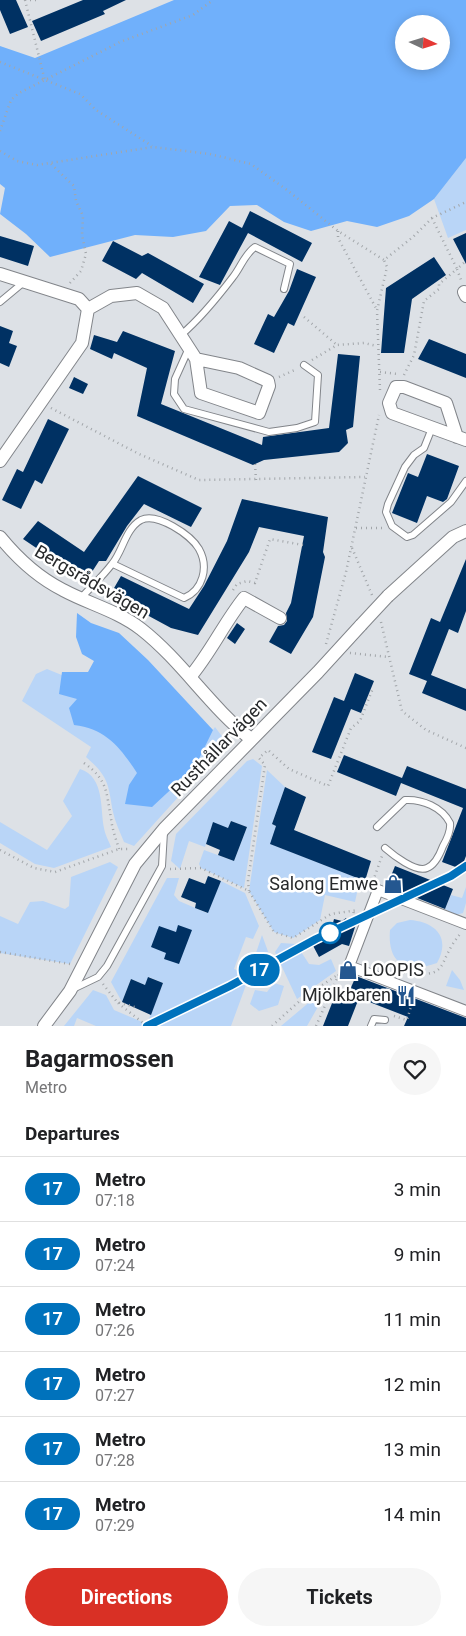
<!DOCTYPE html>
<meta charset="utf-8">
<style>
body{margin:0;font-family:Roboto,sans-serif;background:#f6f6f6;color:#202124;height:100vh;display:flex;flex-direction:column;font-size:19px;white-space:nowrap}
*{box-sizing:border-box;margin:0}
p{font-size:16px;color:#757577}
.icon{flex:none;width:28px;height:28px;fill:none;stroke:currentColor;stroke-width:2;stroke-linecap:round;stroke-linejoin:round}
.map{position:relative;height:1026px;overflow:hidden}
.details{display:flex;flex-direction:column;background:#fff;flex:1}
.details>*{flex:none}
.badge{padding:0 10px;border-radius:16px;font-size:18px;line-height:32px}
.needle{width:32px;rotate:94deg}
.fabs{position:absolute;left:395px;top:15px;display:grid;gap:10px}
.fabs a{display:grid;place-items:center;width:55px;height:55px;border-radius:50%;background:#fff;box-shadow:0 2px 12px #0003;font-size:25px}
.map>.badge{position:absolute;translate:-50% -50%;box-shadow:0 0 0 2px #fff}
h2{padding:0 25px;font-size:19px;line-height:45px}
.round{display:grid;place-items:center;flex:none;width:52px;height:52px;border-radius:26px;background:#f6f6f6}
.headline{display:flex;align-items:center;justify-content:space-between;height:85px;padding:0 25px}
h1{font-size:24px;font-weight:700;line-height:38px}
.primary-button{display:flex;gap:10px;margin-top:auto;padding:10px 25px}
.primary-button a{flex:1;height:58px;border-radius:30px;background:#d93025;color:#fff;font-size:20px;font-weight:700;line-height:58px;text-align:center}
.primary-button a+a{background:#f6f6f6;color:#202124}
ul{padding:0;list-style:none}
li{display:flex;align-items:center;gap:15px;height:65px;padding:0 25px;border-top:1px solid #e0e0e0}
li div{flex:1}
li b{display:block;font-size:19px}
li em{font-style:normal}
li .badge{min-width:55px;font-weight:700;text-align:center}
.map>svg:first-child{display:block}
</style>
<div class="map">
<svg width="466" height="1026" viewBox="0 0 466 1026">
<rect width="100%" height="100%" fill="#dde1e6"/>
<path fill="#b9d5f7" d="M466,158V230L448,238L434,199Z
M47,669L167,718L213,730L215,727L227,743L134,846L124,842C120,832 115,822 113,812C108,784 109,777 86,757L91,747L22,701L36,674Z
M253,759L262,766L244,888L201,868L199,864L204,850L234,861L247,827L231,821L228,828L213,823L205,847L189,841L180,869L171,861L176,834L247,761Z
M80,769C105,777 100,809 104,828C105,835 109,841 111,847L54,868L35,864L0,843V822L47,850L72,816L63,801Z
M267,770L285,787L272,824L276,826L271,844L360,879L355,902L325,895L320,920L293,938L274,932L249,891Z
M110,862L118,867L70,964L0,953V916L18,924L30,902L43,901L65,909L69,906L71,877Z
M167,878H179L174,895L179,901L207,913L221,881L245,893L259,926L253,939L246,937L234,969L249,974L262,935L277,976L265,988L246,985L231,1026H96L77,1018L74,1026H64L93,990L106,995L114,1010L147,1024L163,983L149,977L145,985L131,979L122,1002L111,982Z
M466,887V903L463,913L456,915L445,909L451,895L462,898Z
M410,920C436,922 451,938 437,963C407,974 387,964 390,930L397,923Z
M281,943L296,944L309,964L319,965L331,959L336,971L297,999L275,952Z
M452,970L460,980L464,990L446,986Z
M274,983L284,986L278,1005L259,1011L250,1004L255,990L267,992Z
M331,984L307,1026H281Z"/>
<path fill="#70b0fb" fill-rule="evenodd" d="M174,0H466V158L434,199L409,216L377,227L347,221L311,231L284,222L257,205L230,206L206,231L173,237L135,235L50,257L26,234L0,214L5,188L0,184V46L35,58ZM404,24H441V61H404Z
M77,613L91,623L119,633L148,660L213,730L195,767L152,807L125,804L129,785L137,773C120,747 106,729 74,725L69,708L77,699L59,694L62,672H88L94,661L82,654L76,637Z"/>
<path fill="#003163" d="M0,0H16L28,27L10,34L0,10Z
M83,0H126L103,11L105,14L41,41L32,21Z
M250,211L312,243L302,262L248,233L220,285L199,277L229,221L242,228Z
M466,233V264L453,239Z
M0,236L34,246L28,266L0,257Z
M113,241L142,256L148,253L204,284L193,303L142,273L136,279L102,261Z
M434,257L446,275L412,299L404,353H381L386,288Z
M297,269L316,277L294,326L288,323L274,353L254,344L268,314L274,317L289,291Z
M0,326L13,331L9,343L17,346L9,367L0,363Z
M123,331L175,351L161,404L262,445L263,437L329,428L338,354L360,356L353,427L346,430L348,443L339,452L264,460L253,465L137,416L147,368L114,353L112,359L90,349L94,335L117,342Z
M429,339L466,354V378L418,359Z
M74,377L88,384L83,394L69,388Z
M48,419L69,429L42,484L35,480L21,509L2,500L17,469L23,472Z
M427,454L459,466L447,499L443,502L427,496L417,523L392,513L408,473L418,477Z
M138,476L202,508L191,527L144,504L127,526L106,561H99L88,578L77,572L75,574L23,539L38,521L84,552Z
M242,499L328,517L323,552L325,557L313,617L291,654L269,642L278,626L284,625L287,621L286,613L291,603L304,536L259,527L249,552L198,635L171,628L110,595L121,576L189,609L204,586L227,541Z
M466,559V611L458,633L449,629L431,675L466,689V711L422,693L427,681L409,674L431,618L440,622Z
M237,623L245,629L235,644L227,638Z
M355,673L374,681L361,713L351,709L331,759L312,752L334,697L344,701Z
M344,755L402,778L407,766L466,789V856L461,869L442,862L463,808L401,783L396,796L337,772Z
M285,787L306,797L294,830L371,861L365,881L270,844L276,826L272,824Z
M231,821L247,827L234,861L218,855L220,850L206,844L213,822L228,828Z
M395,866L453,889L445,909L387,886Z
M208,876L221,881L208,913L195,908L196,903L181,897L189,878L205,884Z
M346,918L348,922L356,924L349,946L342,944L319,957L310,940L332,927L334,919L342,921Z
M178,925L192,930L179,964L164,959L166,953L151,947L159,926L176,932Z
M356,976L466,1018V1026H404L408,1017L359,998L348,1026H323L338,988L349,992Z
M148,977L163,983L151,1015L122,1002L131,979L145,985Z"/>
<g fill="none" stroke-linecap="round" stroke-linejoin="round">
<g stroke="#82858a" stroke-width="8">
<path id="service" d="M0,302L24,282
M181,335C201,318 217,298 233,277C241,267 244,255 255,247L290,264L284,289
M189,348L175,379L174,394L184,409L269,432L297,428L315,422L318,375L304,365
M432,428L424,448L414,455L405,467L388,504L386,512L392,526L407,537L413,535L451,502L466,481
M81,598C91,587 103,576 112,564C123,551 125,529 141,520C157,512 191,535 199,549C209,567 203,590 184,598L113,564
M377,827L405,800C422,799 442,807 450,823C451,831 447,839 443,846C440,854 435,865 427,868C416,873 393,855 385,848
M73,989L98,977L107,966L162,866L164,832
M371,1026L374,1019L385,1020"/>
</g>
<g stroke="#82858a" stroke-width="12">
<path id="pedestrian" d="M466,924L378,890L349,966L466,1011"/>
</g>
<g stroke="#82858a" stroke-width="14">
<path id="minor" d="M0,274L79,299L88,309L111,296L137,293L163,308L196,359L201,393L259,413L269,386L268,381L239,368L196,359
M464,292L466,296
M457,437L446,403L404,387H396L389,403L392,413C417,422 441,431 466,440
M0,461L82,343L88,309
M0,537C18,559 37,577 63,590C89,604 118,611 141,629C182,661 210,707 251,739
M388,596L453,537L466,531
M190,677C211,652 224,623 244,598L280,618
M44,1026L70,991L135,864L164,829L318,672L361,625"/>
</g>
<path stroke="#a2a6aa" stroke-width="2.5" stroke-dasharray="1 4" stroke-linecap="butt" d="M25,0L45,81
M30,0H36
M0,62L80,94L96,110L152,146
M0,131L11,100L19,93L120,42L193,15L213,0
M0,151L17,161L37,165L153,147L210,154L251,164L287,190L338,231L384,260
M51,164L74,186L76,201L83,216L82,235L86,254L81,271L69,284
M432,218L457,269L466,261
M338,231V238L377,310
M304,317L337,345
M312,360L337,345L364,343L377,346
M380,372L398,374
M404,375L414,355L424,301L439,289V284L457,269L461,280
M279,377L297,369
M380,390L377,311L387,267L384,260L413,237L432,218L466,202
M51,408L139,454L199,480L365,477
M255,464L256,480
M356,528H384
M352,548L372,595
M233,590L237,584L247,581L255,583L270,539L303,545
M381,622L402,711L426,730L466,748
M326,644L346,572L379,415
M350,653L389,657
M84,763C108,780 106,792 111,818C112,829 116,839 119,849
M0,850L34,868L55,872L119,849H130
M170,869L201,868L249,891L274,932L293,938L331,914L358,910
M373,881L382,856
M249,891L248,881L265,765L259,758L268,750L289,769L328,786L351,728L360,721L373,688
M352,923L354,910
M0,952L70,964
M399,972C454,980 434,964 461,933
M103,984L117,1002L135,1007
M118,1003L147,1026
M394,1016L407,1020L412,1003
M272,1026L304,997L342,972
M316,1026L339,974"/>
<use href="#service" stroke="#fff" stroke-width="6"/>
<use href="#pedestrian" stroke="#fff" stroke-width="10"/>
<use href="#minor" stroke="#fff" stroke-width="12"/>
<g stroke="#82858a" stroke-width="14" stroke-linecap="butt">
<path id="minor-bridge" d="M361,625L388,596"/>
</g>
<use href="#minor-bridge" stroke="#fff" stroke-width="12"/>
</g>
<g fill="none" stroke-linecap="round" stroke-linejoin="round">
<g stroke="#fff" stroke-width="11">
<path id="line" d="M147,1026L230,986L316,939L451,876L466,866"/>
</g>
<use href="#line" stroke="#0072bc" stroke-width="8"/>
</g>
<defs>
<g id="shop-bare" transform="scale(1.5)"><path d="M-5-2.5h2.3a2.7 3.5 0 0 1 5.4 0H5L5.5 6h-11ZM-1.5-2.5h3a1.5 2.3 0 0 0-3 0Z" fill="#245790" stroke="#fff" stroke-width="2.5" paint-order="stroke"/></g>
<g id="restaurant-bare" transform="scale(1.5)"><path d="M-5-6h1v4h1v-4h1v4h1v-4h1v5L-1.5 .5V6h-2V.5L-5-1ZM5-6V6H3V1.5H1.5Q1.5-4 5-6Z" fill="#245790" stroke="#fff" stroke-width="2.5" paint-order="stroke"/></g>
</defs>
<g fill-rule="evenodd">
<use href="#shop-bare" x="393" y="884"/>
<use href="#shop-bare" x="348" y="970"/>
<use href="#restaurant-bare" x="406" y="995"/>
</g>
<circle fill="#fff" stroke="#0072bc" stroke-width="2.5" cx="330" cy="933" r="10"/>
<g text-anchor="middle" stroke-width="5" stroke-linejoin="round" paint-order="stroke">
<g font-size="18" fill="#27292b" stroke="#fff">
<text transform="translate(92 582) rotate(30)" y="6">Bergsrådsvägen</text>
<text transform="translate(219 747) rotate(-46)" y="6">Rusthållarvägen</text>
</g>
<g font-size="18" fill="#27292b" stroke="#fff" text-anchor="end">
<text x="378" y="890">Salong Emwe</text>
<text x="363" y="976" text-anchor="start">LOOPIS</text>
<text x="391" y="1001">Mjölkbaren</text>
</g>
</g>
</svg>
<div class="fabs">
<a><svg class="needle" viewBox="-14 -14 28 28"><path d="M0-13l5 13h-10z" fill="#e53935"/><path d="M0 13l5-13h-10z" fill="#757577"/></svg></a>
</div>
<b class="badge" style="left:259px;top:970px;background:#0072bc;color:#fff">17</b>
</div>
<section class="details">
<div class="headline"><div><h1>Bagarmossen</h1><p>Metro</p></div><a class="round"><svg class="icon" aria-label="heart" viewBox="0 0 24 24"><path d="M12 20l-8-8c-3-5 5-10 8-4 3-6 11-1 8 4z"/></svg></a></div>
<h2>Departures</h2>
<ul>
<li><span class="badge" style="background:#0072bc;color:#fff">17</span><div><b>Metro</b><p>07:18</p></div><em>3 min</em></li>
<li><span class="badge" style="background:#0072bc;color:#fff">17</span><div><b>Metro</b><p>07:24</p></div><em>9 min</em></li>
<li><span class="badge" style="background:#0072bc;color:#fff">17</span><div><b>Metro</b><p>07:26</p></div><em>11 min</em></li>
<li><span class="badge" style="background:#0072bc;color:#fff">17</span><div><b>Metro</b><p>07:27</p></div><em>12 min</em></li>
<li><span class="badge" style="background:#0072bc;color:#fff">17</span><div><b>Metro</b><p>07:28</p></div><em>13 min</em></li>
<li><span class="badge" style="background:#0072bc;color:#fff">17</span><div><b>Metro</b><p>07:29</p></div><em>14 min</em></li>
</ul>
<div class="primary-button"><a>Directions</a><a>Tickets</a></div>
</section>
